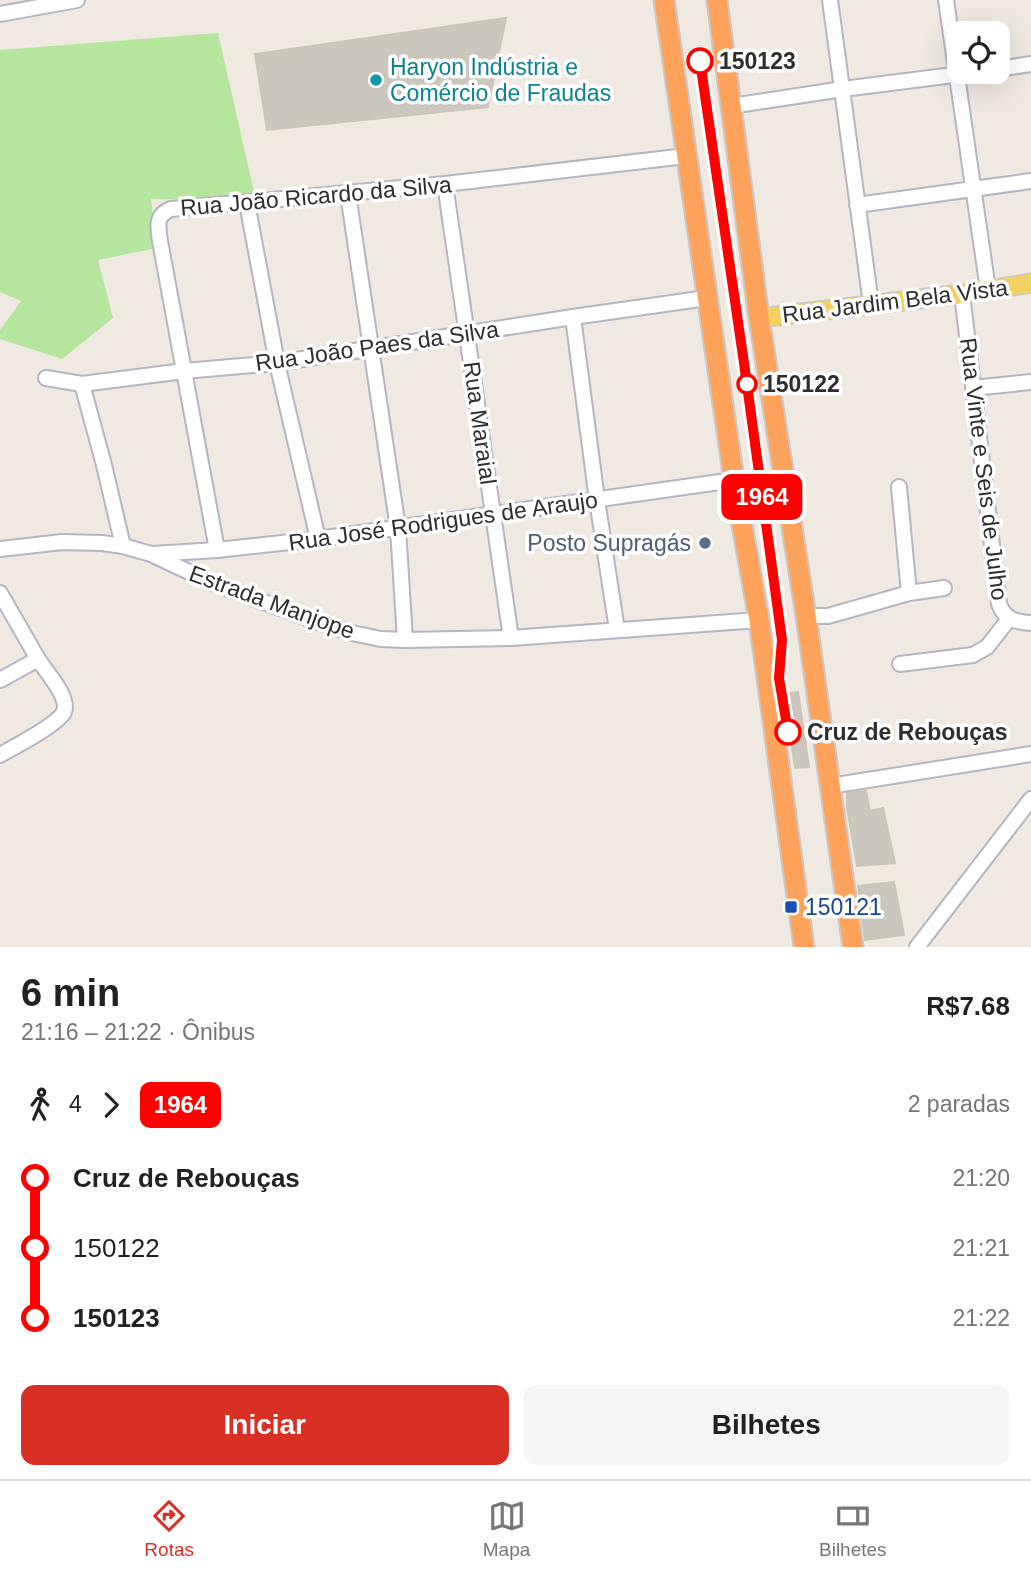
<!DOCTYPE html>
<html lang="pt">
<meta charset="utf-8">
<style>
body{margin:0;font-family:Arial,sans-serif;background:#f6f6f6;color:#222;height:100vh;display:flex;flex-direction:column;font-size:26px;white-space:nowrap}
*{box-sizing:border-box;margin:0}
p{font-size:23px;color:#767676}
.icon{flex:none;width:38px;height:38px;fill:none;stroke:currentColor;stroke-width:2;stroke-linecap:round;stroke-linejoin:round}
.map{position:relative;height:947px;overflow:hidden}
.sheet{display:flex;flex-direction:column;background:#fff;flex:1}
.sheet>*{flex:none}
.badge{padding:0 14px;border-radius:10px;font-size:24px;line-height:46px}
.controls{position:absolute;left:947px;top:21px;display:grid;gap:14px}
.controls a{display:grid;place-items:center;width:63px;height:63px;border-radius:14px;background:#fff;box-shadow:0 7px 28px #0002;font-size:35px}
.map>.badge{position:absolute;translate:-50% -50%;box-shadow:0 0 0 4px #fff}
.legs{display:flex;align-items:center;gap:10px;height:77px;padding:0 21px;font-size:23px}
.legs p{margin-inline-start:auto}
.head{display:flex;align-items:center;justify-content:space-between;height:119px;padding:0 21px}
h1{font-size:38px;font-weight:700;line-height:52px}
.button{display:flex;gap:14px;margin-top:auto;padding:14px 21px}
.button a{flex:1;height:80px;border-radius:14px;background:#d93025;color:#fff;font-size:28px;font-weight:700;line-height:80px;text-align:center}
.button a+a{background:#f6f6f6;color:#222}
ul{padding:0 21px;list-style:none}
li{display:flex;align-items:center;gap:24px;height:70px;font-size:26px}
li i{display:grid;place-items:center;width:10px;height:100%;margin:0 9px;background:currentColor}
li i::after{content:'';width:18px;height:18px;margin:-9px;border:5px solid;border-radius:50%;background:#fff}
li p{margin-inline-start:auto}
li:first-child i{background:linear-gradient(#0000 50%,currentColor 0)}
li:last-child i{background:linear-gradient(currentColor 50%,#0000 0)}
.dock{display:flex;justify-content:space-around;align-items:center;height:98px;border-top:2px solid #e0e0e0;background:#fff;font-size:19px;color:#767676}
.dock a{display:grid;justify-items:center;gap:4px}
.dock .selected{color:#d93025}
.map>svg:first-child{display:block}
</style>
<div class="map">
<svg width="1031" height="947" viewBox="0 0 1031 947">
<rect width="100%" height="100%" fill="#efe9e1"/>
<path fill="#b6e59e" d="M218,33L256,201L151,199L157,248L98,260L113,318L62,359L0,339V330L21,301L0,292V50Z"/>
<path fill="#cbc7bf" stroke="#cbc5ba" stroke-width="2" d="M506,18L488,107L267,130L255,54Z
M798,692L809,767L795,768L784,694Z
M866,791L870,811L883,808L895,863L857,866L847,808V793Z
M894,882L904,935L865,940L858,886Z"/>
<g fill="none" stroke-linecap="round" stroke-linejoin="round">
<g stroke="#b4b7c1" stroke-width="18">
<path id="minor" d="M830,0L871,304
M946,0L988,290
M0,14L77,0
M998,69L1031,64
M731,106L843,89L977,72
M445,184L511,638
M348,194L398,528L405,640
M247,203L277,363L318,539
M857,205L1031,181
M962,294L999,604C1005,620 1016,622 1031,623
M573,317L597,500L617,630
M46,378L82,384L184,371L277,363L573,317L707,298
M82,384L104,465L123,546
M973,388L1031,382
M899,487L909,593
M0,549L62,542L102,543L123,546L151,554L210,582L318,622L352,633L381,639L405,640L511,638L759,620
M217,550L160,241C158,227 155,215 171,209L445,184L686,156
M152,554L217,550L318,539L734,480
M0,593L38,659L0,680
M806,616H828L909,593L944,588
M900,664L973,655L987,647L1009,619
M0,755C14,747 57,725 64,712C65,709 65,704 64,701C61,688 45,670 38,659
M830,786L1031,754
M917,947L1031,799"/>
</g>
<g stroke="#c9c9c9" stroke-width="21">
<path id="major" d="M759,318L962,294L1031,283"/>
</g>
<g stroke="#c9c9c9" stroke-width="23">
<path id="highway" d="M664,0L734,480L759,620L804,947
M717,0L759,318L806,616L853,947"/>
</g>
<use href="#minor" stroke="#fff" stroke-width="14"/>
<use href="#major" stroke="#f2d163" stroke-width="18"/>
<use href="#highway" stroke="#ffa35c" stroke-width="19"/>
</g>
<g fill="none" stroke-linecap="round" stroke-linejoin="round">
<g stroke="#fff" stroke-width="16">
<path id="line-1" d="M700,61L744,363L782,640L779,678L788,732"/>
</g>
<use href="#line-1" stroke="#f00" stroke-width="10"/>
</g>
<g fill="#fff" stroke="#f00" stroke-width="3.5">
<circle cx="700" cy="61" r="12"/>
<circle cx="747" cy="384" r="9"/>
<circle cx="788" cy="732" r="12"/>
</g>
<circle fill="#0f9aa8" stroke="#fff" stroke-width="2.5" cx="376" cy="80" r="7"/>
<circle fill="#5c6f8a" stroke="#fff" stroke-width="2.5" cx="705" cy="543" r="7"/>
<rect fill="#1a4fb4" stroke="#fff" stroke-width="2.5" x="784" y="900" width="14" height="14" rx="3.5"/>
<g text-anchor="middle" stroke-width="7" stroke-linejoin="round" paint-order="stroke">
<g font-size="23" font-weight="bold" fill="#2e2e2e" stroke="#fff" text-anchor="start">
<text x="719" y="69">150123</text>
<text x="763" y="392">150122</text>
<text x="807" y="740">Cruz de Rebouças</text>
</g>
<g font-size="23" fill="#0d838f" stroke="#fff" text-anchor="start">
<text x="390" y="75">Haryon Indústria e<tspan x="390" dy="26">Comércio de Fraudas</tspan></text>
</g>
<g font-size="23" fill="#2e2e2e" stroke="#fff">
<text transform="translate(316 196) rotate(-5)" y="8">Rua João Ricardo da Silva</text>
<text transform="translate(895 301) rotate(-7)" y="8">Rua Jardim Bela Vista</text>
<text transform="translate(377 346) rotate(-8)" y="8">Rua João Paes da Silva</text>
<text transform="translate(480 423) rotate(82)" y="8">Rua Maraial</text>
<text transform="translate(984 469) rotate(83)" y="8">Rua Vinte e Seis de Julho</text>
<text transform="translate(443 521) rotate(-8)" y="8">Rua José Rodrigues de Araujo</text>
<text transform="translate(272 602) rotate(20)" y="8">Estrada Manjope</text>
</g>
<g font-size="23" fill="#4e5e75" stroke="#fff" text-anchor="end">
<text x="691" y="551">Posto Supragás</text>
</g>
<g font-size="23" fill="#164399" stroke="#fff" text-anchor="start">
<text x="805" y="915">150121</text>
</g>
</g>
</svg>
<div class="controls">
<a><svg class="icon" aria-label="locate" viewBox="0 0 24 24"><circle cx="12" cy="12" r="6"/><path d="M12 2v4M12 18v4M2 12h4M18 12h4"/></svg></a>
</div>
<b class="badge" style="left:762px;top:497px;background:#f00;color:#fff">1964</b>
</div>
<section class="sheet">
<div class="head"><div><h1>6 min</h1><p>21:16 – 21:22 · Ônibus</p></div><b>R$7.68</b></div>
<div class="legs"><svg class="icon" aria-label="walk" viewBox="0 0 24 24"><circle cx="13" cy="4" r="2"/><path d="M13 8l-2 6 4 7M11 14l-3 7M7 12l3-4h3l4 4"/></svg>4<svg class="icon" aria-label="forward" viewBox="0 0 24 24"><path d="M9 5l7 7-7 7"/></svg><b class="badge" style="background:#f00;color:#fff">1964</b><p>2 paradas</p></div>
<ul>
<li><i style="color:#f00"></i><b>Cruz de Rebouças</b><p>21:20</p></li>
<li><i style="color:#f00"></i><span>150122</span><p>21:21</p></li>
<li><i style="color:#f00"></i><b>150123</b><p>21:22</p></li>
</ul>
<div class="button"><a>Iniciar</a><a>Bilhetes</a></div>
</section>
<nav class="dock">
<a class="selected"><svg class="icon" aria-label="directions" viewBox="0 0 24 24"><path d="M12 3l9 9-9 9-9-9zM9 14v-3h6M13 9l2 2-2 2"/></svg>Rotas</a>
<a><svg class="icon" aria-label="map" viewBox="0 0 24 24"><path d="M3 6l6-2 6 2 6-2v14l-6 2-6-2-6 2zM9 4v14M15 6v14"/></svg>Mapa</a>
<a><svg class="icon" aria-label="tickets" viewBox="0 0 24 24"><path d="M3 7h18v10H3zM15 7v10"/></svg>Bilhetes</a>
</nav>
